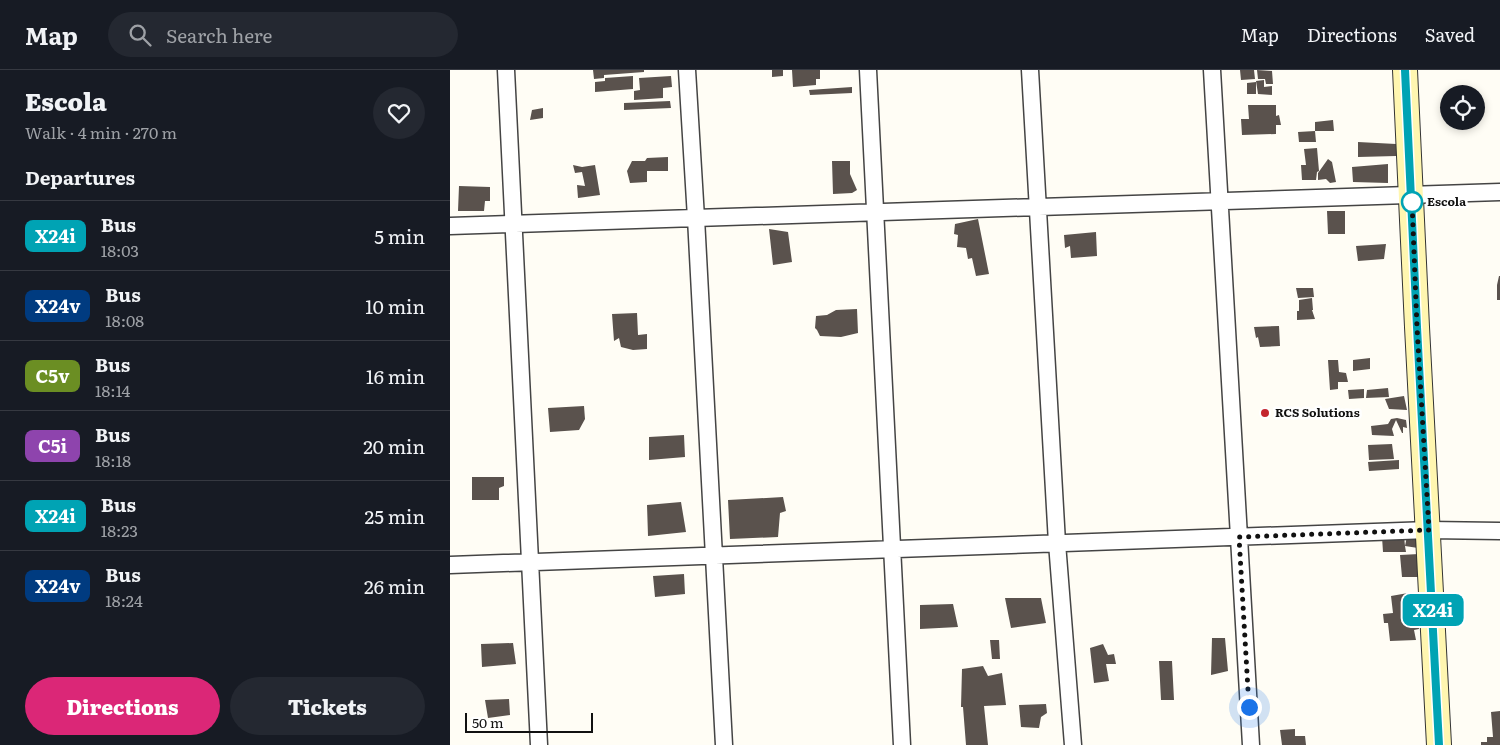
<!DOCTYPE html>
<meta charset="utf-8">
<style>
body{margin:0;font-family:Literata,serif;background:#242831;color:#f1f3f6;height:100vh;display:flex;flex-direction:column;font-size:19px;white-space:nowrap}
*{box-sizing:border-box;margin:0}
p{font-size:16px;color:#9ea1a6}
.icon{flex:none;width:28px;height:28px;fill:none;stroke:currentColor;stroke-width:2;stroke-linecap:round;stroke-linejoin:round}
.map{position:relative;flex:1;overflow:hidden}
.details{display:flex;flex-direction:column;background:#171b24;width:450px}
.details>*{flex:none}
.badge{padding:0 10px;border-radius:8px;font-size:18px;line-height:32px}
.buttons{position:absolute;left:990px;top:15px;display:grid;gap:10px}
.buttons a{display:grid;place-items:center;width:45px;height:45px;border-radius:50%;background:#171b24;box-shadow:0 2px 8px #0003;font-size:25px}
.scale{position:absolute;left:15px;bottom:12px;width:128px;box-sizing:border-box;padding-left:5px;border:2px solid #111;border-top:0;font-size:14px;line-height:18px;white-space:nowrap;color:#111;-webkit-text-stroke:4px #fff;paint-order:stroke}
.you{position:absolute;width:25px;height:25px;margin:-12px;border:4px solid #fff;border-radius:50%;background:#1a73e8;box-shadow:0 0 0 8px #1a73e833}
.map>.badge{position:absolute;translate:-50% -50%;box-shadow:0 0 0 2px #fff}
h2{padding:0 25px;font-size:19px;line-height:45px}
.round{display:grid;place-items:center;flex:none;width:52px;height:52px;border-radius:26px;background:#242831}
.headline{display:flex;align-items:center;justify-content:space-between;height:85px;padding:0 25px}
h1{font-size:24px;font-weight:800;line-height:38px}
.button{display:flex;gap:10px;margin-top:auto;padding:10px 25px}
.button a{flex:1;height:58px;border-radius:30px;background:#db2777;color:#fff;font-size:20px;font-weight:800;line-height:58px;text-align:center}
.button a+a{background:#242831;color:#f1f3f6}
ul{padding:0;list-style:none}
li{display:flex;align-items:center;gap:15px;height:70px;padding:0 25px;border-top:1px solid #363941}
li div{flex:1}
li b{display:block;font-size:19px}
li em{font-style:normal}
li .badge{min-width:55px;font-weight:700;text-align:center}
header{display:flex;align-items:center;gap:30px;box-sizing:border-box;height:70px;padding:0 25px;background:#171b24;border-bottom:1px solid #363941}
header strong{font-size:24px}
nav{display:flex;gap:28px;margin-inline-start:auto;font-size:18px}
.search{width:350px;height:45px;background:#242831;display:flex;align-items:center;gap:12px;box-sizing:border-box;padding:0 18px;border-radius:28px;color:#9ea1a6;font-size:19px}
main{display:flex;flex:1;min-height:0}
.map>svg:first-child{display:block}
</style>
<header>
<strong>Map</strong>
<div class="search"><svg class="icon" aria-label="search" viewBox="0 0 24 24"><circle cx="10" cy="10" r="6"/><path d="M15 15l6 6"/></svg>Search here</div>
<nav><a>Map</a><a>Directions</a><a>Saved</a></nav>
</header>
<main>
<section class="details">
<div class="headline"><div><h1>Escola</h1><p>Walk · 4 min · 270 m</p></div><a class="round"><svg class="icon" aria-label="heart" viewBox="0 0 24 24"><path d="M12 20l-8-8c-3-5 5-10 8-4 3-6 11-1 8 4z"/></svg></a></div>
<h2>Departures</h2>
<ul>
<li><span class="badge" style="background:#00a3b4;color:#fff">X24i</span><div><b>Bus</b><p>18:03</p></div><em>5 min</em></li>
<li><span class="badge" style="background:#003b80;color:#fff">X24v</span><div><b>Bus</b><p>18:08</p></div><em>10 min</em></li>
<li><span class="badge" style="background:#6b8e23;color:#fff">C5v</span><div><b>Bus</b><p>18:14</p></div><em>16 min</em></li>
<li><span class="badge" style="background:#8e44ad;color:#fff">C5i</span><div><b>Bus</b><p>18:18</p></div><em>20 min</em></li>
<li><span class="badge" style="background:#00a3b4;color:#fff">X24i</span><div><b>Bus</b><p>18:23</p></div><em>25 min</em></li>
<li><span class="badge" style="background:#003b80;color:#fff">X24v</span><div><b>Bus</b><p>18:24</p></div><em>26 min</em></li>
</ul>
<div class="button"><a>Directions</a><a>Tickets</a></div>
</section>
<div class="map">
<svg width="1050" height="675" viewBox="0 0 1050 675">
<rect width="100%" height="100%" fill="#fffdf5"/>
<path fill="#5a524d" d="M143,0H194V2L154,5V8L144,9Z
M322,0H333V6L322,7Z
M342,0H370V9H366V15L343,17Z
M790,0H804L805,9L791,10Z
M807,0L822,1L823,14H816L815,9H808Z
M183,6V19L145,22V12L155,11V8Z
M221,6L222,17L213,18V28L184,30V21L190,20L189,8Z
M814,10V17L822,16V25L808,24L806,11Z
M806,12V24H797V13Z
M402,17V23L360,25L359,20Z
M220,31L221,38L174,40V33Z
M798,35H826V46L829,45L831,55H826V64L792,65L791,49H799Z
M93,38V48L80,50L82,40Z
M883,50L884,61H865L866,72H849L848,62L865,61V52Z
M908,72L946,74V86L908,87Z
M867,78L869,101L867,102L866,110H852L851,95H856L854,79Z
M218,87V101H197V112L180,113L177,101L182,91H195L197,88Z
M878,89L882,92L886,112L880,113L876,109L868,110V103Z
M382,91H400V104L407,120L402,123L383,124Z
M938,94V113L903,112L902,97Z
M123,95L132,97L145,95L150,125L128,128L127,115L135,116L132,102L125,103Z
M9,116L40,117V131H35L34,141H8Z
M877,141H895V164H878Z
M528,149L539,204L526,206L522,188L518,189L516,178L507,177L508,165L504,164L505,154Z
M319,159L338,162L342,192L323,195Z
M646,162L647,186L621,188L620,176L615,178L614,165Z
M936,174L934,189L908,191L906,176Z
M1049,206H1050V230H1047V215Z
M846,218H863L864,227L848,228Z
M862,228L863,240H862L865,249L847,250V241H849V230Z
M407,239L408,263L391,267L370,266L367,260L365,258L366,246L377,245L386,240Z
M187,243L188,265L197,264V279L183,280L171,277L169,268L164,271L162,244Z
M829,256L830,276L810,277L808,267L806,268L804,257Z
M920,288V299L903,301V290Z
M878,290H888L889,302L896,303L898,312H888V319L880,320Z
M938,318L939,327L916,328L917,320Z
M914,319V328L899,329L898,320Z
M954,326L957,340L939,339L935,329Z
M134,336L135,349L129,360L100,362L98,338Z
M947,348L956,350L957,358L953,357V363H952L946,350L942,359L944,366L922,365L921,356L938,354L941,349Z
M234,365L235,387L199,390V367Z
M942,374L944,389L919,390L918,375Z
M949,390V399L919,401L918,392Z
M22,407H54V416L49,418V430H22Z
M333,427L336,441L330,443L328,467L280,469L278,430Z
M231,432L236,462L198,466L197,435Z
M954,466L955,476L957,466H970L968,478L955,476L956,482H933L932,467Z
M969,484L970,507H952L950,485Z
M234,504L235,524L205,527L203,506Z
M958,523L960,542L967,541L969,559L964,560L966,570L940,571L938,553H934L933,544L943,543L941,526Z
M555,528H591L596,553L561,558Z
M503,534L508,557L470,559V535Z
M762,568H775L778,601L761,605Z
M540,570H549L550,589H542Z
M63,573L66,594L32,597L31,574Z
M653,574L658,585L664,584L666,594H656L659,611L644,613L640,578Z
M709,591H722L724,630H711Z
M533,596L538,606L552,603L556,635L534,636L538,675H516L513,637H511L512,599Z
M59,629L60,645L38,648L35,630Z
M596,634L597,643L591,647L589,658L571,657L569,635Z
M1050,641V675H1031V672H1037V667H1043L1041,642Z
M845,659V666H855L856,675H832L830,660Z"/>
<g fill="none" stroke-linecap="round" stroke-linejoin="round">
<g stroke="#444" stroke-width="19">
<path id="street" d="M56,0L89,675
M237,0L246,148L274,675
M418,0L452,675
M580,0L607,473L623,675
M762,0L801,675
M0,156L1050,122
M0,495L979,460L1050,461"/>
</g>
<g stroke="#333" stroke-width="26">
<path id="secondary" d="M955,0L967,257L989,675"/>
</g>
<use href="#street" stroke="#fff" stroke-width="16"/>
<use href="#secondary" stroke="#fff6b0" stroke-width="24"/>
</g>
<g fill="none" stroke-linecap="round" stroke-linejoin="round">
<g stroke="#fff" stroke-width="11">
<path id="line" d="M955,0L967,257L989,675"/>
</g>
<use href="#line" stroke="#00a3b4" stroke-width="8"/>
<path stroke="#111" stroke-width="5" stroke-dasharray="0 9" d="M799,637L789,467L979,460L967,257L962,132"/>
</g>
<circle fill="#fff" stroke="#00a3b4" stroke-width="2.5" cx="962" cy="132" r="10"/>
<circle fill="#c4262e" stroke="#fff" stroke-width="2" cx="815" cy="343" r="5"/>
<g text-anchor="middle" stroke-width="5" stroke-linejoin="round" paint-order="stroke">
<g font-size="12" font-weight="bold" fill="#111" stroke="#fff" text-anchor="start">
<text x="977" y="136">Escola</text>
</g>
<g font-size="12" font-weight="bold" fill="#111" stroke="#fff" text-anchor="start">
<text x="825" y="347">RCS Solutions</text>
</g>
</g>
</svg>
<div class="buttons">
<a><svg class="icon" aria-label="locate" viewBox="0 0 24 24"><circle cx="12" cy="12" r="6"/><path d="M12 2v4M12 18v4M2 12h4M18 12h4"/></svg></a>
</div>
<div class="scale">50 m</div>
<div class="you" style="left:799px;top:637px"></div>
<b class="badge" style="left:983px;top:540px;background:#00a3b4;color:#fff">X24i</b>
</div>
</main>
